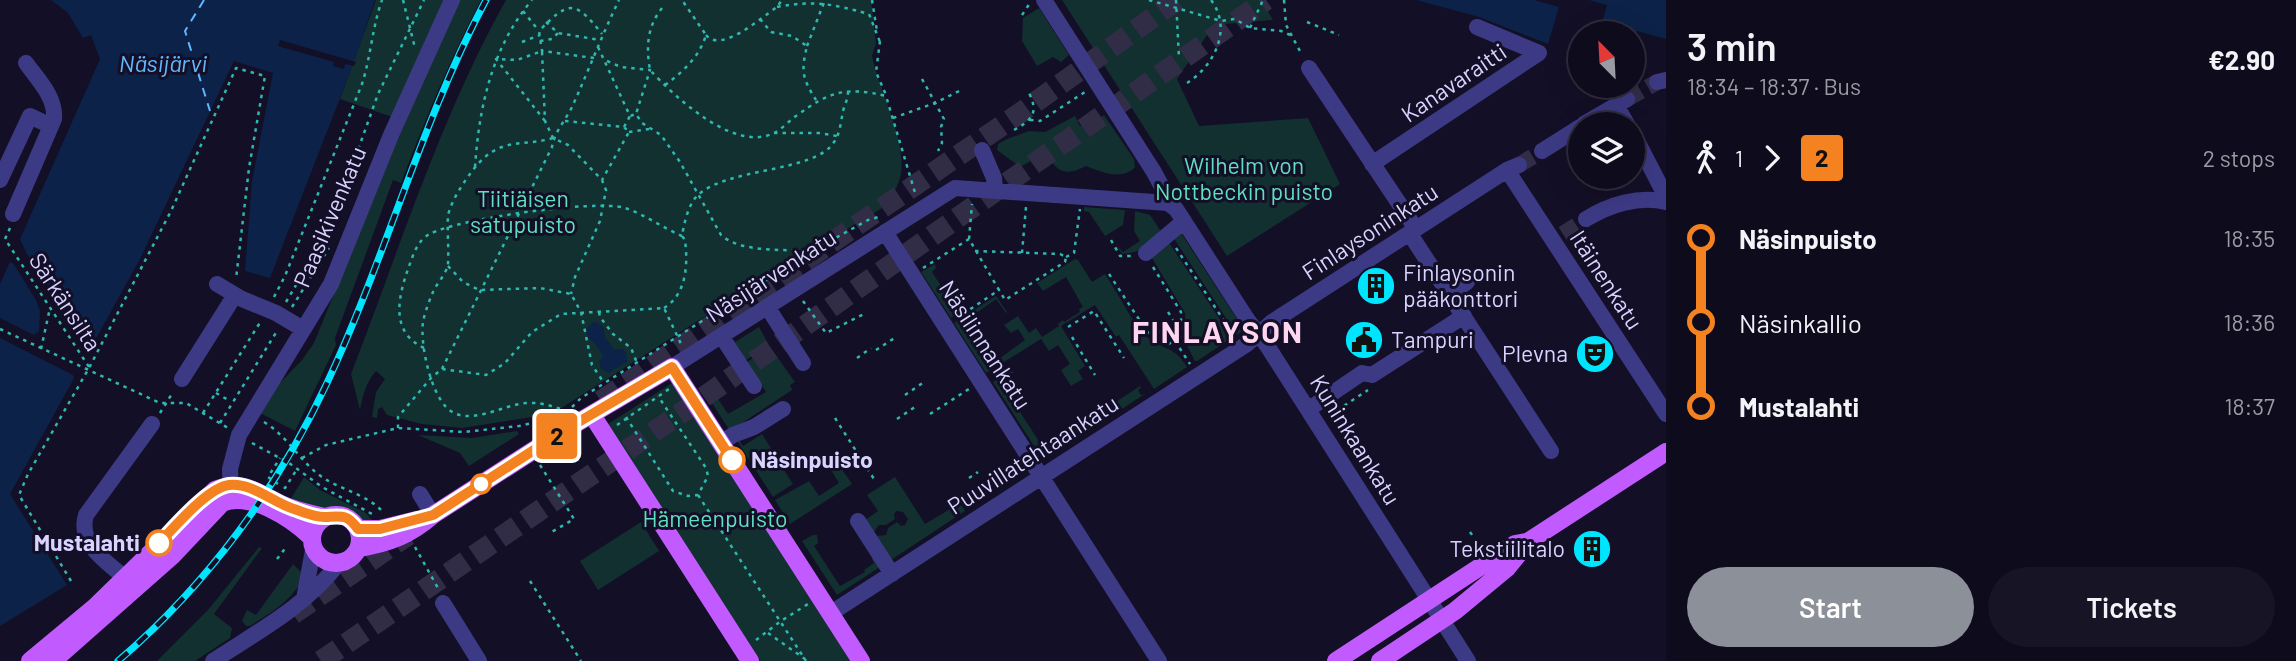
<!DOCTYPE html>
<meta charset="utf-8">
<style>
body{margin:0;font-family:Barlow,sans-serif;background:#171425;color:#f1f3f6;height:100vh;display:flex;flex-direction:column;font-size:26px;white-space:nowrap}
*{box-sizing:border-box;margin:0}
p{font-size:23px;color:#9b9ba3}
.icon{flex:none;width:38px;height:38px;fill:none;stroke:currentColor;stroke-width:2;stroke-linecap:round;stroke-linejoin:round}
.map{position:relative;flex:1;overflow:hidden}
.drawer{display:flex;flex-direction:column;background:#0e0b1c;width:630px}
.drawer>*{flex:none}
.badge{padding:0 14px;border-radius:5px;font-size:24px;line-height:46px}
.needle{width:46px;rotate:336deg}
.fabs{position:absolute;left:1568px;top:21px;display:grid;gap:14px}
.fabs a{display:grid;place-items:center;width:77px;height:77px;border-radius:50%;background:#0e0b1c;box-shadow:0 7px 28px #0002,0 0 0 2px #2e2b3b;font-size:35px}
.map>.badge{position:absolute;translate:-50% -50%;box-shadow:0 0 0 4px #fff}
.legs{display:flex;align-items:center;gap:10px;height:77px;padding:0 21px;font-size:23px}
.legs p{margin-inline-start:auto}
.headline{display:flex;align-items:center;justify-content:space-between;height:119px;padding:0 21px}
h1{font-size:38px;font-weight:600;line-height:52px}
.action{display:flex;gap:14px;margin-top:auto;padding:14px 21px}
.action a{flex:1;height:80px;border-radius:42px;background:#8c9099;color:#fff;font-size:28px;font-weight:600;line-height:80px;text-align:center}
.action a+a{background:#171425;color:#f1f3f6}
ul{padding:0 21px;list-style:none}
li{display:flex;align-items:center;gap:24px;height:84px;font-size:26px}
li i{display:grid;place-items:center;width:10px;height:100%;margin:0 9px;background:currentColor}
li i::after{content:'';width:18px;height:18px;margin:-9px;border:5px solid;border-radius:50%;background:#0e0b1c}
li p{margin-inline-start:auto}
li:first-child i{background:linear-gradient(#0000 50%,currentColor 0)}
li:last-child i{background:linear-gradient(currentColor 50%,#0000 0)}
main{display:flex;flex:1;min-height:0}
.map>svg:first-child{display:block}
</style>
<main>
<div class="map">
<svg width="1666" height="661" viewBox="0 0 1666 661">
<rect width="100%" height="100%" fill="#130f26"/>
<path fill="#12302f" d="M376,0H481C450,59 425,120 401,183L393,180L335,338L336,345L295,431L260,413L278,385L302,360L314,343L404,121L340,99Z
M506,0H871L876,43L872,56C879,91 909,144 900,178C897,189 890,198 884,207L773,273L552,414L462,428L422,424L387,415L382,407L378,409L377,418L372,417L376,392L385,379L376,371C366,382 363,395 360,410L351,374C400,248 440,118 506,0Z
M1062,0H1261L1273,20L1214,25L1177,79L1199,126L1308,118L1340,184L1227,256Z
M1039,8L1069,55L1061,62L1053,57L1037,66L1022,41L1023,18Z
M1104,115L1134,159L1135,167C1122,181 1101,172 1086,166C1071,174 1059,175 1050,159L1038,157L1020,167L997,150L998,144L1007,139L1029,131L1045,132L1075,116L1080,126L1091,123Z
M1084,207L1125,210L1123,225L1105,236L1089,212L1084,211Z
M1135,211L1150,215L1160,230C1154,245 1139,253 1122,254L1116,245L1123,252L1140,241L1134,231Z
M1179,230L1244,330L1237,335L1175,240L1172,234Z
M1168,241L1232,338L1197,361H1195L1186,344L1185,313L1152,258Z
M1075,259L1078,260L1092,282L1105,274C1118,293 1129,317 1144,334C1159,351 1173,343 1187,367L1154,389L1119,335L1116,337L1095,305L1061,326L1085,366L1078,371L1083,379L1071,386L1061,370L1070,364L1058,345L1049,351L1041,339L986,373L954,323L996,296L1007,312L1006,313L996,299L964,322L986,357L991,354L996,361L1025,340L1018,329L1011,333L1004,325L1018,316L1029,333L1036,328L1042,337L1059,326L1058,324L1063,320L1064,322L1080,312L1079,309L1083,307L1066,277L1043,291L1037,283Z
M935,264L936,268L932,272L954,306L959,304L963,310L951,318L921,272Z
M759,327L769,345L746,360L735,342Z
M770,347L795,382L790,385L792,390L730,431L710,400L716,396L728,414L766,392L747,362Z
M1011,371L1014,372L1000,381L1044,449L1140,386L1141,388L1138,390L1141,395L1145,394L1043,460L993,382Z
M672,383L852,661H760L608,424Z
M517,431L519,434L469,466L460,453L418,435L472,438Z
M762,434L774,453L753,466L736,439L738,438L743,446Z
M775,456L793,484L773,497L755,469Z
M839,465L852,484L790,524L775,500L809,481L819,496L839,483L831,470Z
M304,477L320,490L366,513L376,525L362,522L345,511L325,510L289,502Z
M895,477L925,524L960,503L965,511L891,560L875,536L886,535L888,528L897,522L901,526L905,525L908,519L903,512L896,511L894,515L895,519L886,525H879L873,533L865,520L878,511L867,495Z
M641,522L659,551L598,590L580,561Z
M813,535H817L818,543L814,546L840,586L865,572L864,570L874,563L872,559L874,558L880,567L837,595L802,541Z
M259,547L262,548L214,614L232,628L230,638L195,661H157L208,610Z
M293,564L304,575C295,599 272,612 250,626H246L242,621L247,610L256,615Z"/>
<path fill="#0c2248" d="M51,0H375L354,62L270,278L245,271L252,181L273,73L234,61L140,259L10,494L67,585L0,626V284L100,59L91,35L83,38L68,13Z
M1416,0H1534L1559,7L1548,44L1479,17Z
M1589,0H1666V39L1637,31L1633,43V33H1599L1607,5Z
M593,322H597L604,328L605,337L614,349H623L626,352L627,362L608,373L601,368L599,362L603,356L595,343L587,337L586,329Z"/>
<path fill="#130f26" d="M280,40L356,62L354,66L345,64L344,69L333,66L334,62L278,46Z
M18,235L27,254L87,345L93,349L75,381L73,375L67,372L0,338V318L34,335L39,331L40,311L36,300L13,263L6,262Z"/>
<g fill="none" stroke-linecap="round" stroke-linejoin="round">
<path stroke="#62b6ff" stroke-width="2" stroke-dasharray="9 7" stroke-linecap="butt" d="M204,0L185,31L210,111"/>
<path stroke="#312d47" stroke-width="16" stroke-dasharray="16 8" stroke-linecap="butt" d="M1627,99L1657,82
M1519,165L1542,151
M1563,234L1586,219"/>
<path stroke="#312d47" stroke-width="21" stroke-dasharray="21 10" stroke-linecap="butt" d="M601,401L1026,109L1177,0
M293,614L408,535
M321,661L684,411L1266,0"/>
<path stroke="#2fb8b0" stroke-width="2.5" stroke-dasharray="3.5 5" stroke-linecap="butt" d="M403,0L415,48
M872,0L877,31
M1149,0L1221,21L1235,19L1250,28L1281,31L1290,35
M1176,0L1179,58
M1284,0L1286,25L1302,55
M777,7C815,0 832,4 869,14L880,42
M662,8C647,27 646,47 650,70C675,97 734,153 774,133C782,129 789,121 796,116C829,92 845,86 886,96L916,196
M523,11L539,31
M1022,15L1030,3
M760,19L771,32L792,36L807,46C801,71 802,78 816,100
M546,22L558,33L600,40
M1307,22L1339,35
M1250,28L1263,0
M706,35C721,54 762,17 777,7L782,0
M540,41L552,39L558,33
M880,41L876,72L886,95
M522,42L540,35
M807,46L825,0
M598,47L630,116L636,114L642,123L661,135L680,162L721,235C741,253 784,249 811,251
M594,58L542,51L539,31C569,0 575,0 602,34
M607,61L621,67L650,70L636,114
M922,79L944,119L941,127L942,143L938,151
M1187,83C1214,66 1233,29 1211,0
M665,85C683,72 700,56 706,35L682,0
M893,118L935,103L959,91
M1030,120L1040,121L1085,92
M545,121L496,59L517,60L542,51L545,121L553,138L568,145L602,180L606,190L600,221L575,277L571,294
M565,121L624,127L629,132L602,180
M624,127L630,116
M1014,130C1032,120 1039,113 1029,93
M629,132L649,129
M774,133H819L837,136
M553,138C528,146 506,138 484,158C472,168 450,201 448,216C447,232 449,248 448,264C447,273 437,283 433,292C429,301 425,312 423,322C420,344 430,390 446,407C467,429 503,404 527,403C542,402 554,407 568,411
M475,167C479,107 492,47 532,0
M10,228L5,239L89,367
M969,239L972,204
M1111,240L1120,256H1134
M1176,248L1234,336
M975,251L1060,254L1066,257L1065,262L1005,300L999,290
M1022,253L1026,207
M1066,257L1074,253L1080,209
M448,266L463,282L479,290L540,288L571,294L581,312L592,365L604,383
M1153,267L1181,312V337L1175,341L1190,364
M923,268L969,239L999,290L957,318
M1109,274L1148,333L1168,344L1175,341
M274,297L285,276L362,84C371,56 372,28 382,0
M803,301L826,333L866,313
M286,302L330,228L378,94L424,0
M292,307L329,248
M664,308C687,294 688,264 685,240L682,236C684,224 688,205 697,196C726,167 815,173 834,142C840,134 841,121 843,111C845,104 848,99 848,91
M599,312L600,317L613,334L631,348L637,363
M1168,312L1175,323
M1152,323L1158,332
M1068,327L1094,311L1124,358
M0,329L160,403H186L228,428
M1072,337L1095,375
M1152,337L1182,319
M424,348C390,332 398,298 408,269C413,256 417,240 430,234C456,219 597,199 625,208C644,214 663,228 682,236
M41,349L50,308
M876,350L896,337
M857,358L871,348
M442,369L552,147C554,133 565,121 572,107C588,72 602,35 619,0
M216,393L230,401
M905,395L924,382
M572,407L581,398L812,251L868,220L882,216
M160,413L173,392
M203,413L261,321
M930,414L969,389
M1330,415L1368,390
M626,417L673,491L688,496L698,495L708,476L706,468L658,396
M835,418L874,479
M897,419L918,405
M264,422C289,437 301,464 325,479C343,490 369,496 383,512
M220,423L277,331
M617,425L669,389
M398,428V417L431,378L442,369L486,375L505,363L532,332L561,314L664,308L682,346
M252,443L289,463L322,487L372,514
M302,458L326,445L398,428L464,432L519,426L545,420
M540,465L574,519L550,533
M969,478L978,472
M278,484L268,477L280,458
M284,487L285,488L297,469
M698,495L806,661
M1470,532L1482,549
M415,547L439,590
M277,559L287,546
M71,581L19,495L28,474L89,368L171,211L236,68L265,76L249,168L236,279
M530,581L581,661
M768,633L805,659
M756,640L781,621L808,604"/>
<path stroke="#3d3a85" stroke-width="16" d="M1044,0L1154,172L1163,189L1166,203
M1309,68L1416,229
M1657,82L1666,80
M1616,105L1627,124
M1584,124L1627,99
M1633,133L1666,197
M982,150L994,178L995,189
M1542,151L1580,127
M1372,164L1539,53L1477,27
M1507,170L1666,414
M0,180L30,116L51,126
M13,214L54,119C56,97 38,80 26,63
M1586,219C1609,205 1639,195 1666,202
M885,232L1159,661
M1410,234L1551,451
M1146,253L1184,221
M217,284L242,299L276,313L303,329
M1449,294L1467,282
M768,308L803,363
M722,337L754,386
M672,367L955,188L1168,203L1176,209L1247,319L1268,347L1468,661
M182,379L235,295
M1309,409L1362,373L1372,375L1464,316
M721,443L733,435L754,427L783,409
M420,494L433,515
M231,497L230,469L239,435L331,284L391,135L452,0
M858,521L892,574
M134,585C114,567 76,546 86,515L152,424
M304,599L313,550
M443,603L479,661
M831,613L1247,344L1272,322L1507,170L1519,165
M213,661C257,632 306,606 338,564"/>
<path stroke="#c25bff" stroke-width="18" d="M592,415L750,661
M312 539a24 24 0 1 1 48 0a24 24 0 1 1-48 0Z
M358,529H380L417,520
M359,548C390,543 410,535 433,515L565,430L672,367L861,661
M30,661L95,607L215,490C244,479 257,493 283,505C296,511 311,514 325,517
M53,661L172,556L222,503C250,491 291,518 311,537
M1336,661L1515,544L1526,542
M1380,661L1455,611L1507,568L1529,541L1666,452"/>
<g stroke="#00e5ff" stroke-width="7">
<path id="rail" d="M118,661C207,585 278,488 327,383C386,257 421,122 486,0"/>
</g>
<use href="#rail" stroke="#130f26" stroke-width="4.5" stroke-dasharray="13" stroke-linecap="butt"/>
</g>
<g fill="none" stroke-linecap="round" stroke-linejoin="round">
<g stroke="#fff" stroke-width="16">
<path id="line-1" d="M159,543C175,527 207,488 229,485C251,482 274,503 294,509C303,512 316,518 326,517C342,516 347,514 358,529H380L433,515L565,430L672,367L732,460"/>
</g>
<use href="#line-1" stroke="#f58220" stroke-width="10"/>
</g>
<defs>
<g id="building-disc" transform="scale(2.0125)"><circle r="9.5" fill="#00e5ff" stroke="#130f26"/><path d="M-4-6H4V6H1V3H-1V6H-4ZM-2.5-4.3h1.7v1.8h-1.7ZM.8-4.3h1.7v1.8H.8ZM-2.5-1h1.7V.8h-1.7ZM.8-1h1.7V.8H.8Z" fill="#111"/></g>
<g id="civic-disc" transform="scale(2.0125)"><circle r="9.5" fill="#00e5ff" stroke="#130f26"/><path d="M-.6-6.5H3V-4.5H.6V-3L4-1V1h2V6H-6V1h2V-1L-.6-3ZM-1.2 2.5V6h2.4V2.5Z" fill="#111"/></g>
<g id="theatre-disc" transform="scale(2.0125)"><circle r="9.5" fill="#00e5ff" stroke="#130f26"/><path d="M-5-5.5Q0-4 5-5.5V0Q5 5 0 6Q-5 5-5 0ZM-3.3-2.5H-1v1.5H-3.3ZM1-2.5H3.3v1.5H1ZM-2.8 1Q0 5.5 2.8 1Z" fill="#111"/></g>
</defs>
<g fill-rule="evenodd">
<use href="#building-disc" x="1376" y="286"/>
<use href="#civic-disc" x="1364" y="340"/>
<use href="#theatre-disc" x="1595" y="354"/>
<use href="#building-disc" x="1592" y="549"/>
</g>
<g fill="#fff" stroke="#f58220" stroke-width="3.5">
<circle cx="732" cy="460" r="12"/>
<circle cx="481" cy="484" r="9"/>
<circle cx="159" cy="543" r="12"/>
</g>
<g text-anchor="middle" stroke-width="6" stroke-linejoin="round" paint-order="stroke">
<g font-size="23" fill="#d9d4ff" stroke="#130f26">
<text transform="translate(1454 83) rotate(-34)" y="8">Kanavaraitti</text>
<text transform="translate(330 217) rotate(-67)" y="8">Paasikivenkatu</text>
<text transform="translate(1370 232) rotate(-33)" y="8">Finlaysoninkatu</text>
<text transform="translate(771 276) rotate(-33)" y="8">Näsijärvenkatu</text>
<text transform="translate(1606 280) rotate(57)" y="8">Itäinenkatu</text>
<text transform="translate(65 302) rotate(57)" y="8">Särkänsilta</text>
<text transform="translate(985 345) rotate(57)" y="8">Näsilinnankatu</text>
<text transform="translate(1355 440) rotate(58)" y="8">Kuninkaankatu</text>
<text transform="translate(1033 455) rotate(-33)" y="8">Puuvillatehtaankatu</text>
</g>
<g font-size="23" fill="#5fe0c0" stroke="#130f26">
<text x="1244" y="174">Wilhelm von<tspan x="1244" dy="26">Nottbeckin puisto</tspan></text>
<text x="523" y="207">Tiitiäisen<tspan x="523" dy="26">satupuisto</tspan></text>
<text x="715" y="527">Hämeenpuisto</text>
</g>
<g font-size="23" fill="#d9d4ff" stroke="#130f26" text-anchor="start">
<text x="1403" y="281">Finlaysonin<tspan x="1403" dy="26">pääkonttori</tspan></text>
<text x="1391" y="348">Tampuri</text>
<text x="1568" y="362" text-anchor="end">Plevna</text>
<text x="1565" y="557" text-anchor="end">Tekstiilitalo</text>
</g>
<g font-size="23" font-weight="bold" fill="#d9d4ff" stroke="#130f26" text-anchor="start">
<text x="751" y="468">Näsinpuisto</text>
<text x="140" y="551" text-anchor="end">Mustalahti</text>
</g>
<g font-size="24" font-style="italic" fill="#62b6ff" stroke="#130f26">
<text x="163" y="72">Näsijärvi</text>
</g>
<g font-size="30" font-weight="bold" letter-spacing="2" fill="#ffd6f0" stroke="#130f26">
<text x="1218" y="343">FINLAYSON</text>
</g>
</g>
</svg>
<div class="fabs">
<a><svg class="needle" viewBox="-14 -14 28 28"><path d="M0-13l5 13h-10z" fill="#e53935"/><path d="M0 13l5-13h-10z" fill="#9b9ba3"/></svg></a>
<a><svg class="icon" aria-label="layers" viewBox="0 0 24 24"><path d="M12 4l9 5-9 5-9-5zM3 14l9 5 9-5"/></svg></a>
</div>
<b class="badge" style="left:557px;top:436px;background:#f58220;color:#111">2</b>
</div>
<section class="drawer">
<div class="headline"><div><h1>3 min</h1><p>18:34 – 18:37 · Bus</p></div><b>€2.90</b></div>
<div class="legs"><svg class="icon" aria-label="walk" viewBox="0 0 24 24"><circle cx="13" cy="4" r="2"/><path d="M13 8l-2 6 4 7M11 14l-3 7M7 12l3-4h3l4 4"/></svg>1<svg class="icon" aria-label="forward" viewBox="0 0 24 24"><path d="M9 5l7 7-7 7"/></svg><b class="badge" style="background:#f58220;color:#111">2</b><p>2 stops</p></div>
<ul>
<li><i style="color:#f58220"></i><b>Näsinpuisto</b><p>18:35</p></li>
<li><i style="color:#f58220"></i><span>Näsinkallio</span><p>18:36</p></li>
<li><i style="color:#f58220"></i><b>Mustalahti</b><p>18:37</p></li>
</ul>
<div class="action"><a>Start</a><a>Tickets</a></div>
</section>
</main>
